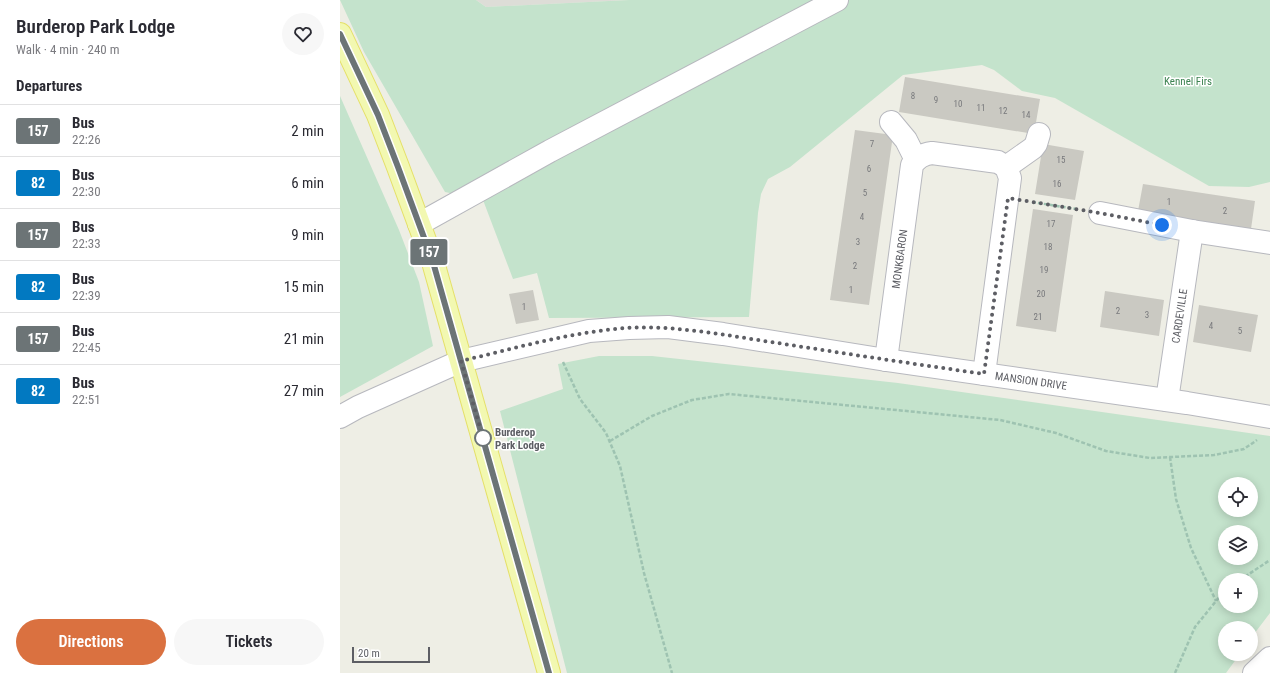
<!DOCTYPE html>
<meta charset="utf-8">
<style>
body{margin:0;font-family:"Roboto Condensed",sans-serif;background:#f7f7f7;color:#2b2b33;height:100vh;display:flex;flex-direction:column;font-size:15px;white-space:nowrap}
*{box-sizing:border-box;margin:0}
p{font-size:13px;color:#7c7c81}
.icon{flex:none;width:22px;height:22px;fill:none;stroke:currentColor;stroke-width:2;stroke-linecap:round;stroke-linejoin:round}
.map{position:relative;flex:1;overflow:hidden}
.details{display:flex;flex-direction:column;background:#fff;width:340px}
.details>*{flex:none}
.badge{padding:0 8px;border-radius:3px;font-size:14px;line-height:26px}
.buttons{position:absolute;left:878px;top:477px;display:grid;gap:8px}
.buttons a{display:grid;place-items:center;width:40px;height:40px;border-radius:50%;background:#fff;box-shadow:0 2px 10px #0003;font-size:20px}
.scale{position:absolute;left:12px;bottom:10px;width:78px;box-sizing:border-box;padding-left:4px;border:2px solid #5d5e64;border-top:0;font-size:11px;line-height:14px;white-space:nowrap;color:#5d5e64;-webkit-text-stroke:3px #fff;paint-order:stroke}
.you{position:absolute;width:20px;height:20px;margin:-10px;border:3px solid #fff;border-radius:50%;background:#1a73e8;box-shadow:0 0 0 6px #1a73e833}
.map>.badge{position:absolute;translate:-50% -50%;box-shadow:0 0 0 2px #fff}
h2{padding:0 16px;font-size:15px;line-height:36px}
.round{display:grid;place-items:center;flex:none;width:42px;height:42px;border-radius:21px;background:#f7f7f7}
.head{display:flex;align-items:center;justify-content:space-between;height:68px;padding:0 16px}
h1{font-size:19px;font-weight:600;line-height:30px}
.action{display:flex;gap:8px;margin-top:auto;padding:8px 16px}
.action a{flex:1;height:46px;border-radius:24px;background:#da7140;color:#fff;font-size:16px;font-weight:600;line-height:46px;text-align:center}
.action a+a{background:#f7f7f7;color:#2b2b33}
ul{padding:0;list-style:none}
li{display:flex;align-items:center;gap:12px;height:52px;padding:0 16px;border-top:1px solid #e1e1e2}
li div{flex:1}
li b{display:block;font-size:15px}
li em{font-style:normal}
li .badge{min-width:44px;font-weight:700;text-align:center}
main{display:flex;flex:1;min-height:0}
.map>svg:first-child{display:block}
</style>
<main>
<section class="details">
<div class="head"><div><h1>Burderop Park Lodge</h1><p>Walk · 4 min · 240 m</p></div><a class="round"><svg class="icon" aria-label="heart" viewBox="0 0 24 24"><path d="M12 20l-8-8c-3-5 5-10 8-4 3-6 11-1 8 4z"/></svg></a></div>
<h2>Departures</h2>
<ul>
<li><span class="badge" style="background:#6c7476;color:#fff">157</span><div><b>Bus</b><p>22:26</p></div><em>2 min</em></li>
<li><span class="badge" style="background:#0279c1;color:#fff">82</span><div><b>Bus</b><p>22:30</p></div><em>6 min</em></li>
<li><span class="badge" style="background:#6c7476;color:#fff">157</span><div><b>Bus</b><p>22:33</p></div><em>9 min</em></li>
<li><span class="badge" style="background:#0279c1;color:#fff">82</span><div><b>Bus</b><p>22:39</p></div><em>15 min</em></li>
<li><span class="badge" style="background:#6c7476;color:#fff">157</span><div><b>Bus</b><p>22:45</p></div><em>21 min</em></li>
<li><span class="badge" style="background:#0279c1;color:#fff">82</span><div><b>Bus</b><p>22:51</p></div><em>27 min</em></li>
</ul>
<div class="action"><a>Directions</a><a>Tickets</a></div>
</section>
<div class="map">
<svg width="930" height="673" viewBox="0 0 930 673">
<rect width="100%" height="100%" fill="#eeeee5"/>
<path fill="#ddddd7" d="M136,0H289L146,7Z"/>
<path fill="#c4e3cc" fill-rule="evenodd" d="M0,0H136L146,7L289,0H930V182L909,187L869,186L715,98L682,91L654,70L642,65L563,75L450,167L428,179L421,194L418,213L409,317L209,318L197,273L173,279L143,200L105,192L24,52Z
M0,96L59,230L79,282L93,346L0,397Z
M259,356H312L558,383L930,436V613L911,638V628H885V654H900L886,673H227L160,411L223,389L218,364ZM885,484H911V510H885ZM885,532H911V558H885ZM885,580H911V606H885Z"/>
<path fill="#cac9c2" d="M565,77L700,99L694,134L559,112Z
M515,130L553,135L529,305L490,300Z
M703,144L744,151L735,200L695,194Z
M803,184L915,201L911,229L798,211Z
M693,209L733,215L716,332L676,326Z
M193,290L199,320L176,324L169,294Z
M765,291L824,300L819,336L760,327Z
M859,305L918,315L911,352L853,342Z"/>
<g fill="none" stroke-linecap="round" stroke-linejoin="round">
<g stroke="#b7b8be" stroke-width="24">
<g id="minor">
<path d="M551,122L566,140L576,160"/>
<path d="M666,167L693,148L696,144L699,134"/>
<path d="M760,213L852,231L930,243"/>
<path d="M79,224L210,151L497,0"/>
<path id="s1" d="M546,360L572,165C577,157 584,154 592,153L658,162L666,167L670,178L644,374"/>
<path id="s2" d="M827,400L852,231"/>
<path id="s3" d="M0,417L18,407L121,361L249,331L289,328L328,327L383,334L546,360L847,403L930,417"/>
<path d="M914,673L930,658"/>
</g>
</g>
<g stroke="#e5e068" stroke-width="24">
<path id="major" d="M0,34L38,115L58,167L93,262L209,673"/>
</g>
<path stroke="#9ec3b1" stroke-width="2.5" stroke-dasharray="4 2" stroke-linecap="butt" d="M692,202L736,209
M223,362L240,399L266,433L280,466L304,573L332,673
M270,441L312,416L352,400L389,394L660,420L716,433L766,451L810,458L874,455L904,449L917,440
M830,457L836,499L851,548L876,601
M900,580L930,560
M835,673L855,627L885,590"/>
<use href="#minor" stroke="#fff" stroke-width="22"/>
<use href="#major" stroke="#f2f8b1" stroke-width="22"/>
</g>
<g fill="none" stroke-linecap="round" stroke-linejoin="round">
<g stroke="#fff" stroke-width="9">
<path id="line" d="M0,34L38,115L58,167L93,262L209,673"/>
</g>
<use href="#line" stroke="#6c7476" stroke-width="6"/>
<path stroke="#5d5e64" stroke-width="4" stroke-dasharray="0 7.2" d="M143,438L121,361C176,348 231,332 287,328C338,325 388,336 438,343C507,354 575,364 644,374L668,198L760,213L822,225"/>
</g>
<circle fill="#fff" stroke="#6c7476" stroke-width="2" cx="143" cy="438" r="8"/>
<g text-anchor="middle" stroke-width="3" stroke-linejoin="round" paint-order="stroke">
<g font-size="9" fill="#78797c">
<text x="573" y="99">8</text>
<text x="596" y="103">9</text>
<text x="618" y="107">10</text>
<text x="641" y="111">11</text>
<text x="663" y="114">12</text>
<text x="686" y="118">14</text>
<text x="532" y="147">7</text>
<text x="721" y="163">15</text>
<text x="529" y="172">6</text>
<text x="717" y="187">16</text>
<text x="525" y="196">5</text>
<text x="829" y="205">1</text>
<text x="885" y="214">2</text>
<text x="522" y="220">4</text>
<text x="711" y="227">17</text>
<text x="518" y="245">3</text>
<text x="708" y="250">18</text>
<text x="515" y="269">2</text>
<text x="704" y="273">19</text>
<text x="511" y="293">1</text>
<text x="701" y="297">20</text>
<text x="184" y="310">1</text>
<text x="778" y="314">2</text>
<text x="807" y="318">3</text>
<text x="698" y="320">21</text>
<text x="871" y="329">4</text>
<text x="900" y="334">5</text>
</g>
<g font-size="11" fill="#3d8351" stroke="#fff">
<text x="848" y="85">Kennel Firs</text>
</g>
<g font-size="11" fill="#5d5e64" stroke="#fff">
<text dy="4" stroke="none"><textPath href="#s1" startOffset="102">MONKBARON</textPath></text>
<text dy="4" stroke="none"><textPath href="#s2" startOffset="85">CARDEVILLE</textPath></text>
<text dy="4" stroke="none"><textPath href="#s3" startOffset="711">MANSION DRIVE</textPath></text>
</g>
<g font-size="11" font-weight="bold" fill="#5d5e64" stroke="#fff" text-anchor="start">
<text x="155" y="436">Burderop<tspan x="155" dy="13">Park Lodge</tspan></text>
</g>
</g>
</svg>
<div class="buttons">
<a><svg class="icon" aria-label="locate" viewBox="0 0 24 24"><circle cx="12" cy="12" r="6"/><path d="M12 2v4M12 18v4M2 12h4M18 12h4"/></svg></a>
<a><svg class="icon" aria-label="layers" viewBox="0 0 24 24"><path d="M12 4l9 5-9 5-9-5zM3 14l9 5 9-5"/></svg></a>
<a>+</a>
<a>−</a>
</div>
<div class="scale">20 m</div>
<div class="you" style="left:822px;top:225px"></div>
<b class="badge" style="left:89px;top:252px;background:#6c7476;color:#fff">157</b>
</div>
</main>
